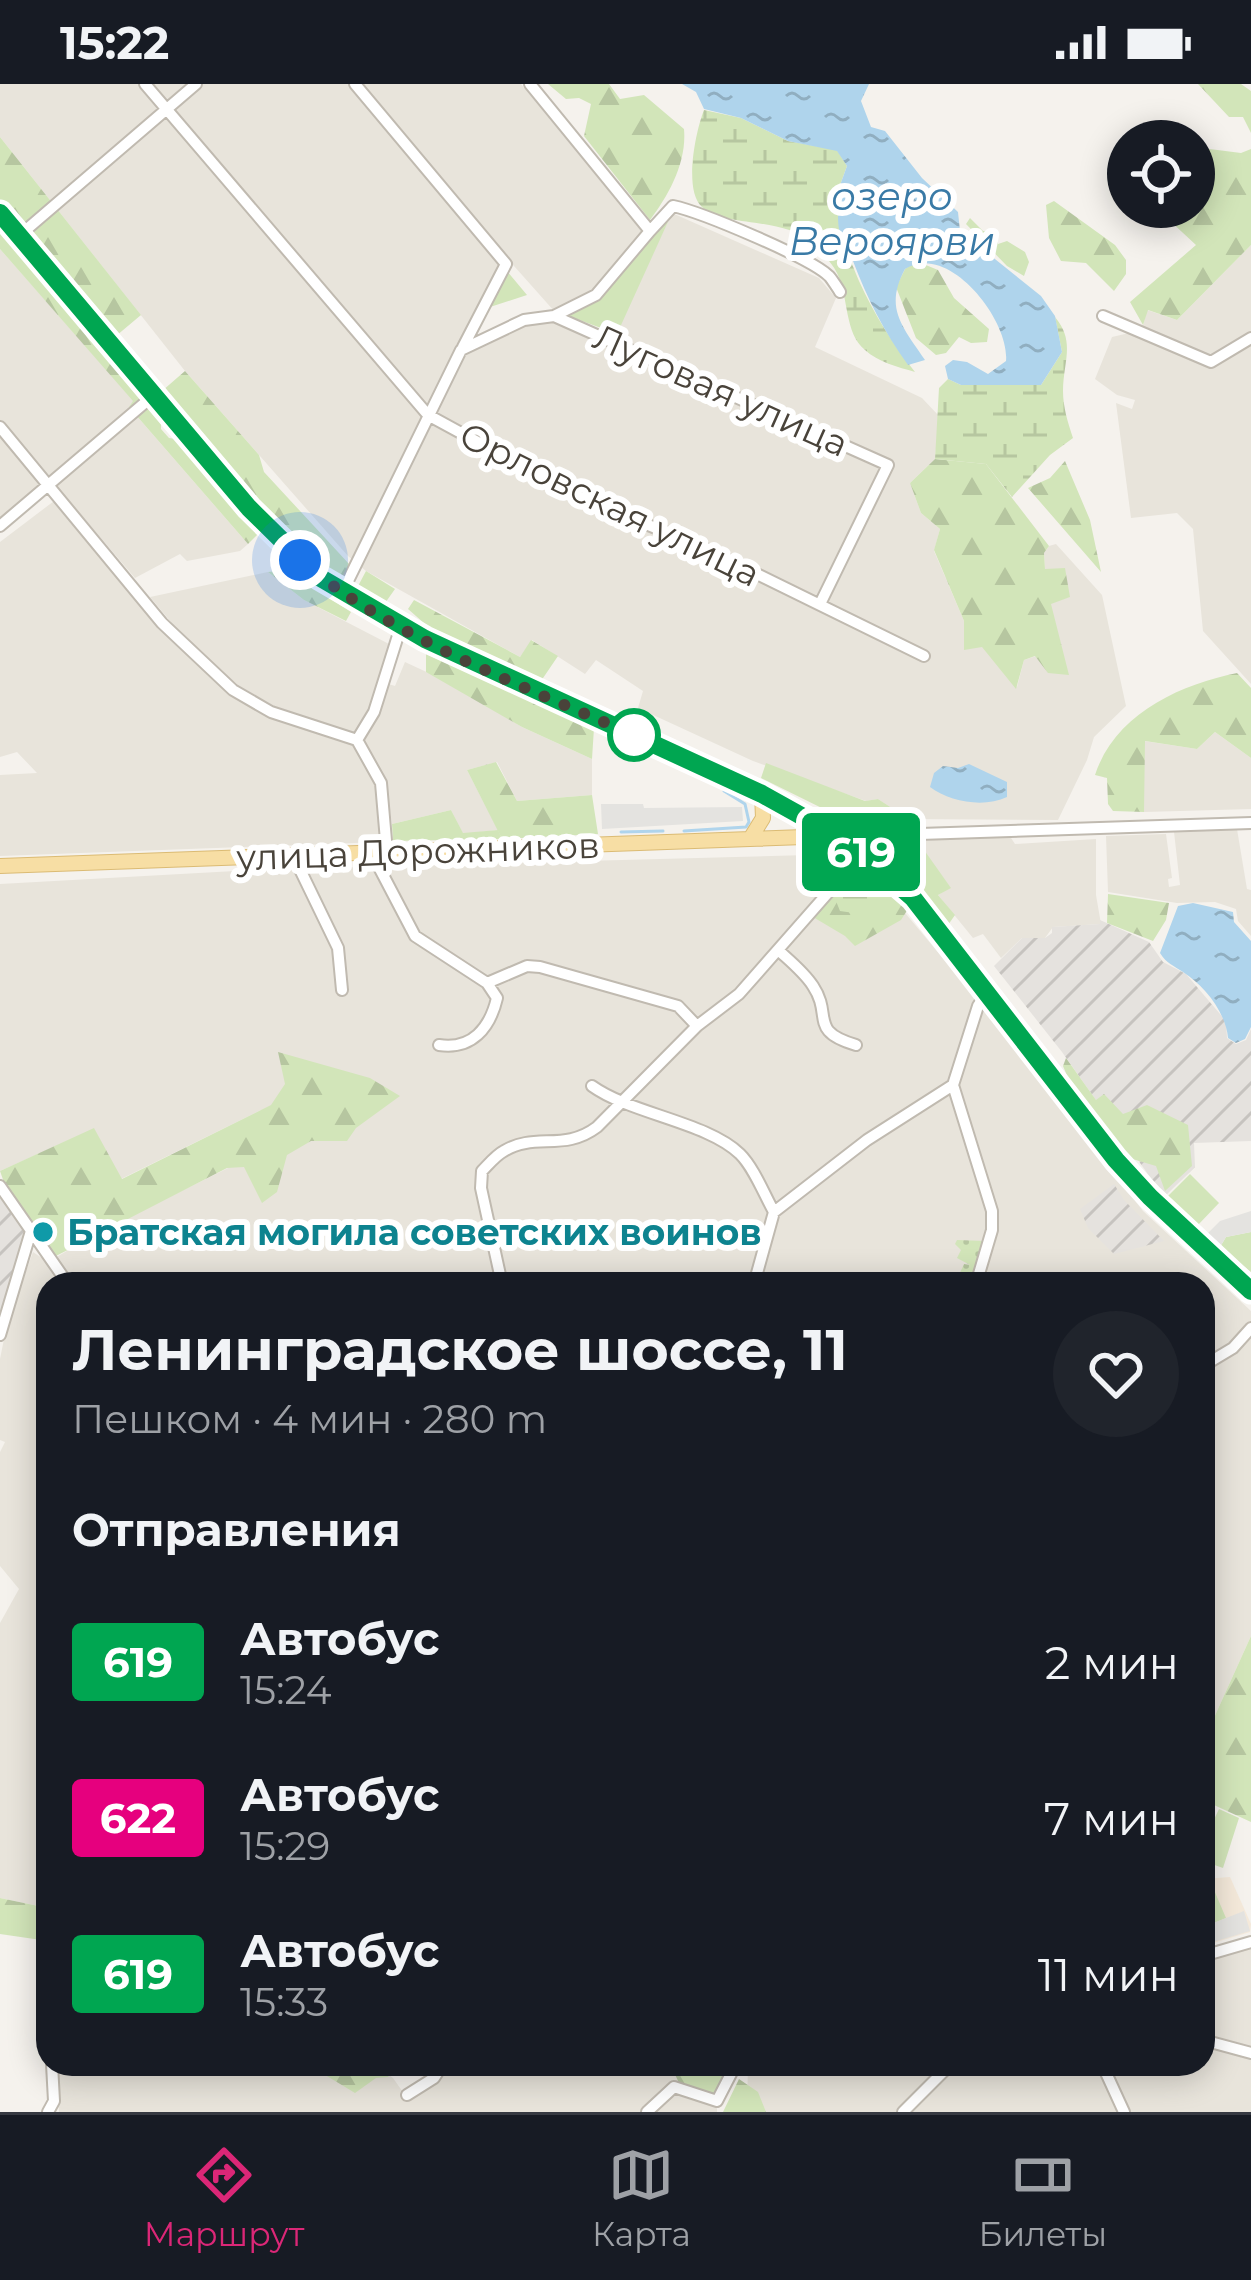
<!DOCTYPE html>
<html lang="ru">
<meta charset="utf-8">
<style>
body{margin:0;font-family:Montserrat,sans-serif;background:#20242c;color:#f1f3f6;height:100vh;display:flex;flex-direction:column;font-size:45px;white-space:nowrap}
*{box-sizing:border-box;margin:0}
p{font-size:39px;color:#9ea1a6}
.icon{flex:none;width:66px;height:66px;fill:none;stroke:currentColor;stroke-width:2;stroke-linecap:round;stroke-linejoin:round}
.map{position:relative;flex:1;overflow:hidden}
.side{position:absolute;left:36px;top:1188px;width:1179px;height:804px;display:flex;flex-direction:column;background:#171b24;border-radius:36px;box-shadow:0 6px 30px #0003}
.side>*{flex:none}
.badge{padding:0 24px;border-radius:9px;font-size:42px;line-height:78px}
.tools{position:absolute;left:1107px;top:36px;display:grid;gap:24px}
.tools a{display:grid;place-items:center;width:108px;height:108px;border-radius:50%;background:#171b24;box-shadow:0 6px 30px #0003;font-size:60px}
.you{position:absolute;width:60px;height:60px;margin:-30px;border:9px solid #fff;border-radius:50%;background:#1a73e8;box-shadow:0 0 0 18px #1a73e833}
.map>.badge{position:absolute;translate:-50% -50%;box-shadow:0 0 0 6px #fff}
h2{padding:0 36px;font-size:45px;line-height:108px}
.round{display:grid;place-items:center;flex:none;width:126px;height:126px;border-radius:63px;background:#20242c}
.head{display:flex;align-items:center;justify-content:space-between;height:204px;padding:0 36px}
h1{font-size:57px;font-weight:700;line-height:90px}
ul{padding:0;list-style:none}
li{display:flex;align-items:center;gap:36px;height:156px;padding:0 36px}
li div{flex:1}
li b{display:block;font-size:45px}
li em{font-style:normal}
li .badge{min-width:132px;font-weight:700;text-align:center}
.status{display:flex;justify-content:space-between;align-items:center;height:84px;padding:0 60px;background:#171b24;direction:ltr}
.status svg{height:33px;fill:currentColor}
.dock{display:flex;justify-content:space-around;align-items:center;height:168px;border-top:3px solid #363941;background:#171b24;font-size:33px;color:#9ea1a6}
.dock a{display:grid;justify-items:center;gap:6px}
.dock .current{color:#db2777}
.map>svg:first-child{display:block}
</style>
<div class="status"><b>15:22</b><svg viewBox="0 0 49 12"><path d="M0 12V9h3v3zM5 12V6h3v6zM10 12V3h3v9zM15 12V0h3v12zM26 1h20v11H26zM47 4h2v5h-2z"/></svg></div>
<div class="map">
<svg width="1251" height="2028" viewBox="0 0 1251 2028">
<defs>
<pattern id="industrial-furrows" width="10" height="10" patternUnits="userSpaceOnUse" patternTransform="scale(3)"><rect width="10" height="10" fill="#e5e2de"/><path d="M-1 1l2-2M0 10L10 0M9 11l2-2" fill="none" stroke="#c6c3bf"/></pattern>
<pattern id="forest-firs" width="22" height="20" patternUnits="userSpaceOnUse" patternTransform="scale(3)"><rect width="22" height="20" fill="#d2e5b9"/><path d="M5 1l3.5 6h-7zM16 11l3.5 6h-7z" fill="#b6c6a0"/></pattern>
<pattern id="wetland-marsh" width="20" height="14" patternUnits="userSpaceOnUse" patternTransform="scale(3)"><rect width="20" height="14" fill="#d2e5b9"/><path d="M1 5h8M5 5V1M11 12h8M15 12V8" fill="none" stroke="#b6c6a0"/></pattern>
<pattern id="garden-dots" width="8" height="8" patternUnits="userSpaceOnUse" patternTransform="scale(3)"><rect width="8" height="8" fill="#d2e5b9"/><path d="M2 2h.1M6 6h.1" fill="none" stroke="#b6c6a0" stroke-width="1.8" stroke-linecap="round"/></pattern>
<pattern id="water-ripples" width="26" height="14" patternUnits="userSpaceOnUse" patternTransform="scale(3)"><rect width="26" height="14" fill="#afd4ec"/><path d="M2 4q2-2 4 0t4 0M15 11q2-2 4 0t4 0" fill="none" stroke="#90aec0"/></pattern>
</defs>
<rect width="100%" height="100%" fill="#f5f2ed"/>
<path fill="#e8e4db" d="M0,0H521L643,149L595,207L555,228L506,173L460,264L469,268L527,240L553,237L609,262L672,129L819,194L836,214L815,263L922,314L939,332L935,375L910,399L921,429L940,445L934,467L964,537L1017,603L1024,576L1036,572L1051,519L1069,513L1045,486L1044,469L1049,462L1056,460L1102,511L1126,622L1094,653L1087,676L1058,736L908,735L878,715L866,717L753,677L638,624L643,607L596,576L585,590L532,556L520,573L366,487L348,472L185,287L0,53Z
M1251,161V600L1203,547L1193,445L1177,429L1131,434L1116,319L1132,325L1135,316L1117,311L1095,295L1112,253L1142,246L1147,226L1177,236Z
M0,165L134,317L129,323L248,460L240,467L187,477L180,470L135,494L48,392L0,438Z
M58,414L157,541L231,610L270,632L355,661L376,701L381,758L0,772V691L37,689L17,668L0,673V458Z
M268,488L304,516L389,560L379,597L395,602L405,578L448,598L522,643L592,675V711L517,717L497,678L467,686L498,746L463,750L451,726L392,740L386,698L362,655L354,649L274,622L238,601L191,562L150,513Z
M1215,648L1251,674V725L1144,728V657L1197,665Z
M1237,745L1247,805L1251,806V852L1238,837L1236,825L1215,818L1177,819L1108,808L1106,752L1166,750L1172,794L1168,795L1169,803L1180,801L1174,748Z
M949,754H1011L1015,760L1096,755V811L1101,840L1053,843L1045,854H1022L1001,874L983,850L973,854L938,811L950,803L917,758Z
M845,770L859,774L983,922L1143,1127L1251,1227V1552L1203,1658V1200H48V1824L0,1814V1539L19,1505L0,1482V1368L5,1358L0,1356V1275L7,1240L33,1168L48,1178L101,1147L228,1084L261,1026L121,1095L94,1045L0,1087V800L253,786Z
M1251,1860V2028H747L748,1980H1203V1870Z
M55,1980H375L393,1994L405,2011L434,1995L443,1980H694L717,2017V2028H59Z"/>
<path fill="#f4e9da" d="M1230,1793L1251,1840L1250,1848L1203,1862V1795Z"/>
<path fill="url(#industrial-furrows)" d="M1100,836L1149,858L1163,878L1186,890L1226,937L1227,954L1236,960L1246,956L1251,945V1057L1194,1059L1195,1083L1164,1113L1062,968L994,882L1022,854H1045L1052,849V843L1100,840Z
M1114,1100L1124,1116L1164,1157L1114,1170L1088,1144L1080,1125Z
M0,1109L27,1148L0,1239Z"/>
<path fill="#d2e5b9" d="M672,129L617,250L566,231C613,206 635,176 664,132Z
M507,187L527,211L487,224Z
M766,679L865,717L878,715L898,728L892,738L867,725L855,724L842,734L761,694Z
M451,726L463,749L498,746L502,755L393,757L392,740Z
M917,756L951,804L938,811L955,831L948,841L897,782L896,768Z
M1190,1090L1219,1119L1197,1142L1168,1112Z
M1251,1148V1188L1220,1163L1226,1153Z
M1219,1725L1239,1734L1223,1784L1203,1777V1759Z
M1211,1799L1226,1834L1209,1841L1203,1827L1209,1820L1203,1817V1802Z"/>
<path fill="url(#forest-firs)" d="M548,0H609L620,15L644,11L684,45C687,78 669,111 650,136L584,52L591,20L579,14L566,15Z
M1198,0H1241L1251,7V49L1243,33H1229Z
M0,53L141,231L116,252L0,116Z
M1194,63L1241,69L1251,65V161L1177,236L1148,226L1143,241L1130,218L1196,161L1155,123H1194Z
M1054,117L1115,161L1126,176V190L1114,207L1086,179L1061,177L1049,154L1046,121Z
M970,134L983,147H994L998,160L1007,157L1025,168L1029,178L1024,192L1007,182L966,140Z
M0,140L161,339V345L169,354L176,355L259,449L248,460L129,323L133,317L0,165Z
M916,177L938,186L954,214L989,245L987,258L971,259L959,253L946,269L936,271L916,254L896,203L905,185Z
M185,287L259,371L264,388L350,481L343,496L278,442L162,307Z
M935,375L986,380L1049,462L1044,469L1045,485L1065,484L1070,513L1051,520L1069,591L1048,589L1035,572L1024,576L1016,605L982,563L964,566V537L934,466L940,445L921,429L910,399Z
M1065,377L1090,436L1101,488L1028,404L1050,394Z
M286,486L351,528L346,537L304,516L268,488Z
M366,487L395,505L383,522L357,504Z
M414,516L520,573L531,556L558,572L539,600L433,547L408,525Z
M426,570L594,644L592,675L522,643L426,588Z
M1237,589L1251,604V674L1215,648L1197,665L1145,657L1144,728L1113,727L1108,720L1107,694L1095,691C1115,630 1179,601 1237,589Z
M496,678L517,717L592,711L598,750L502,755L467,686Z
M858,781L877,791L908,825L901,836L855,862L845,852L813,833Z
M1108,810L1169,819L1166,836L1153,857L1107,839Z
M278,968L370,994L400,1012L356,1044L347,1057H311L287,1071L277,1108L262,1119L244,1083L227,1084L54,1173L42,1157L54,1151L44,1134L30,1139L8,1110L0,1087L94,1044L122,1095L271,1021L285,1000Z
M1066,974L1096,1016L1104,1010L1123,1030L1147,1021L1188,1041L1192,1082L1165,1107L1156,1082L1129,1074L1116,1062L1068,994L1063,982Z
M1251,1552V1738L1203,1716V1658Z
M0,1814L48,1824V1857L0,1850Z
M307,1980H397L388,1993L376,1994L355,2009Z
M670,1980H732L714,2013L680,2001Z
M739,1995L758,2008L766,2028H723Z"/>
<path fill="url(#wetland-marsh)" d="M704,26L741,34L788,57L837,66L847,82L835,115L844,127L838,154C849,169 852,181 859,197C874,230 893,260 915,288C898,283 878,278 865,266C844,249 849,213 837,189C832,179 822,169 814,161C784,131 727,145 702,123C683,106 696,46 704,26Z
M1055,233C1076,258 1063,278 1063,307C1063,323 1068,339 1073,354L1050,371L1012,413L986,380L935,375L939,304L948,295L961,301H1041L1062,268Z
M865,790L887,816L881,825L861,830L840,827L834,812Z"/>
<path fill="url(#garden-dots)" d="M957,1156L986,1157L973,1200L959,1191L964,1180L970,1181L957,1174L961,1166L955,1160Z"/>
<path fill="#e4e3e0" d="M601,720H643L644,724L742,723L743,737L602,745Z
M1251,1127V1148L1226,1153L1220,1163L1206,1151L1220,1137Z
M1244,1827L1250,1847L1203,1861V1843Z"/>
<path fill="url(#water-ripples)" d="M682,0H869L861,17L871,43L885,47L922,94L958,128L960,147L1041,212L1055,232L1062,268L1041,301H961L948,295L945,282L953,276L967,278L988,290L1006,277C1010,236 948,157 905,185C884,224 902,242 925,276L908,281C884,248 867,214 853,177C846,156 838,157 838,132L844,126L835,115L847,82L837,67L788,57L741,34L704,25L696,8Z
M969,680L1007,698V713C984,724 950,718 930,703L934,689L943,682L958,684Z
M1193,819L1233,828L1234,838L1251,857V943L1245,955L1236,959L1228,954C1226,929 1205,902 1183,888C1173,881 1167,880 1160,869L1178,822Z"/>
<g fill="none" stroke-linecap="round" stroke-linejoin="round">
<path stroke="#afd4ec" stroke-width="3" d="M684,747L746,743L749,738L745,720L724,707
M621,748L663,747"/>
<g stroke="#c0bab0" stroke-width="14">
<path id="minor" d="M145,0L428,331L573,410L704,464L924,572
M355,0L506,180L463,263
M530,0L650,147L673,122C701,128 809,173 829,192C831,194 839,206 840,208
M20,151L196,0
M554,232L888,381L820,520
M1103,232L1211,278L1251,254
M0,343L162,539L233,606L271,628L357,656L381,699L387,768
M0,442L154,311
M342,509L461,266L524,236L554,232L596,211L650,147
M357,656L374,628L401,542
M850,759L920,750L1251,739
M371,768L415,852L487,899L497,914C490,944 472,966 439,961
M293,771L338,864L342,906
M778,866C790,877 804,888 813,902C833,932 808,947 856,961
M487,899L527,882L540,883L678,922L697,942
M592,1002C631,1030 707,1038 740,1070C754,1084 764,1110 774,1128
M0,1102L68,1200
M502,1200L481,1104L482,1087C488,1081 496,1071 504,1067C535,1048 564,1068 597,1043L697,942L739,910L863,769
M754,1200L774,1128L867,1056L953,1001
M976,1200L992,1146V1127L953,1001L978,922L987,908
M0,1251L31,1147
M1203,1282L1233,1264L1251,1244
M1203,1872L1251,1858
M48,1904V1946
M1203,1956L1251,1969
M1102,1980L1124,2028
M407,2011L434,1994L443,1980
M48,2028L54,2017L52,1980
M647,2028L674,2003L717,2017L734,1984L741,1980
M903,2028L951,1980"/>
</g>
<g stroke="#dbbb74" stroke-width="16">
<path id="major" d="M0,129L249,425L319,493L425,555L762,710L850,759L913,814L1116,1076L1150,1113L1251,1206
M750,755L763,734L762,710
M0,782L832,752"/>
</g>
<use href="#minor" stroke="#fff" stroke-width="10"/>
<use href="#major" stroke="#f7dea4" stroke-width="14"/>
</g>
<g fill="none" stroke-linecap="round" stroke-linejoin="round">
<g stroke="#fff" stroke-width="27">
<path id="line" d="M0,129L249,424L319,493L425,555L762,710L850,759L913,814L1116,1076L1150,1113L1251,1207"/>
</g>
<use href="#line" stroke="#00a651" stroke-width="18"/>
<path stroke="#49433a" stroke-width="12" stroke-dasharray="0 21.6" d="M300,476C388,552 532,606 634,651"/>
</g>
<circle fill="#fff" stroke="#00a651" stroke-width="6" cx="634" cy="651" r="24"/>
<circle fill="#0f9aa8" stroke="#fff" stroke-width="4.5" cx="43" cy="1148" r="12"/>
<g text-anchor="middle" stroke-width="12" stroke-linejoin="round" paint-order="stroke">
<g font-size="36" fill="#49433a" stroke="#fff">
<text transform="translate(721 306) rotate(24)" y="13">Луговая улица</text>
<text transform="translate(610 420) rotate(26)" y="13">Орловская улица</text>
<text transform="translate(418 767) rotate(-2)" y="13">улица Дорожников</text>
</g>
<g font-size="36" font-weight="bold" fill="#0d838f" stroke="#fff" text-anchor="start">
<text x="67" y="1161">Братская могила советских воинов</text>
</g>
<g font-size="39" font-style="italic" fill="#397aa6" stroke="#fff">
<text x="892" y="126">озеро<tspan x="892" dy="45">Вероярви</tspan></text>
</g>
</g>
</svg>
<div class="tools">
<a><svg class="icon" aria-label="locate" viewBox="0 0 24 24"><circle cx="12" cy="12" r="6"/><path d="M12 2v4M12 18v4M2 12h4M18 12h4"/></svg></a>
</div>
<div class="you" style="left:300px;top:476px"></div>
<b class="badge" style="left:861px;top:768px;background:#00a651;color:#fff">619</b>
<section class="side">
<div class="head"><div><h1>Ленинградское шоссе, 11</h1><p>Пешком · 4 мин · 280 m</p></div><a class="round"><svg class="icon" aria-label="heart" viewBox="0 0 24 24"><path d="M12 20l-8-8c-3-5 5-10 8-4 3-6 11-1 8 4z"/></svg></a></div>
<h2>Отправления</h2>
<ul>
<li><span class="badge" style="background:#00a651;color:#fff">619</span><div><b>Автобус</b><p>15:24</p></div><em>2 мин</em></li>
<li><span class="badge" style="background:#e6007e;color:#fff">622</span><div><b>Автобус</b><p>15:29</p></div><em>7 мин</em></li>
<li><span class="badge" style="background:#00a651;color:#fff">619</span><div><b>Автобус</b><p>15:33</p></div><em>11 мин</em></li>
</ul>
</section>
</div>
<nav class="dock">
<a class="current"><svg class="icon" aria-label="directions" viewBox="0 0 24 24"><path d="M12 3l9 9-9 9-9-9zM9 14v-3h6M13 9l2 2-2 2"/></svg>Маршрут</a>
<a><svg class="icon" aria-label="map" viewBox="0 0 24 24"><path d="M3 6l6-2 6 2 6-2v14l-6 2-6-2-6 2zM9 4v14M15 6v14"/></svg>Карта</a>
<a><svg class="icon" aria-label="tickets" viewBox="0 0 24 24"><path d="M3 7h18v10H3zM15 7v10"/></svg>Билеты</a>
</nav>
